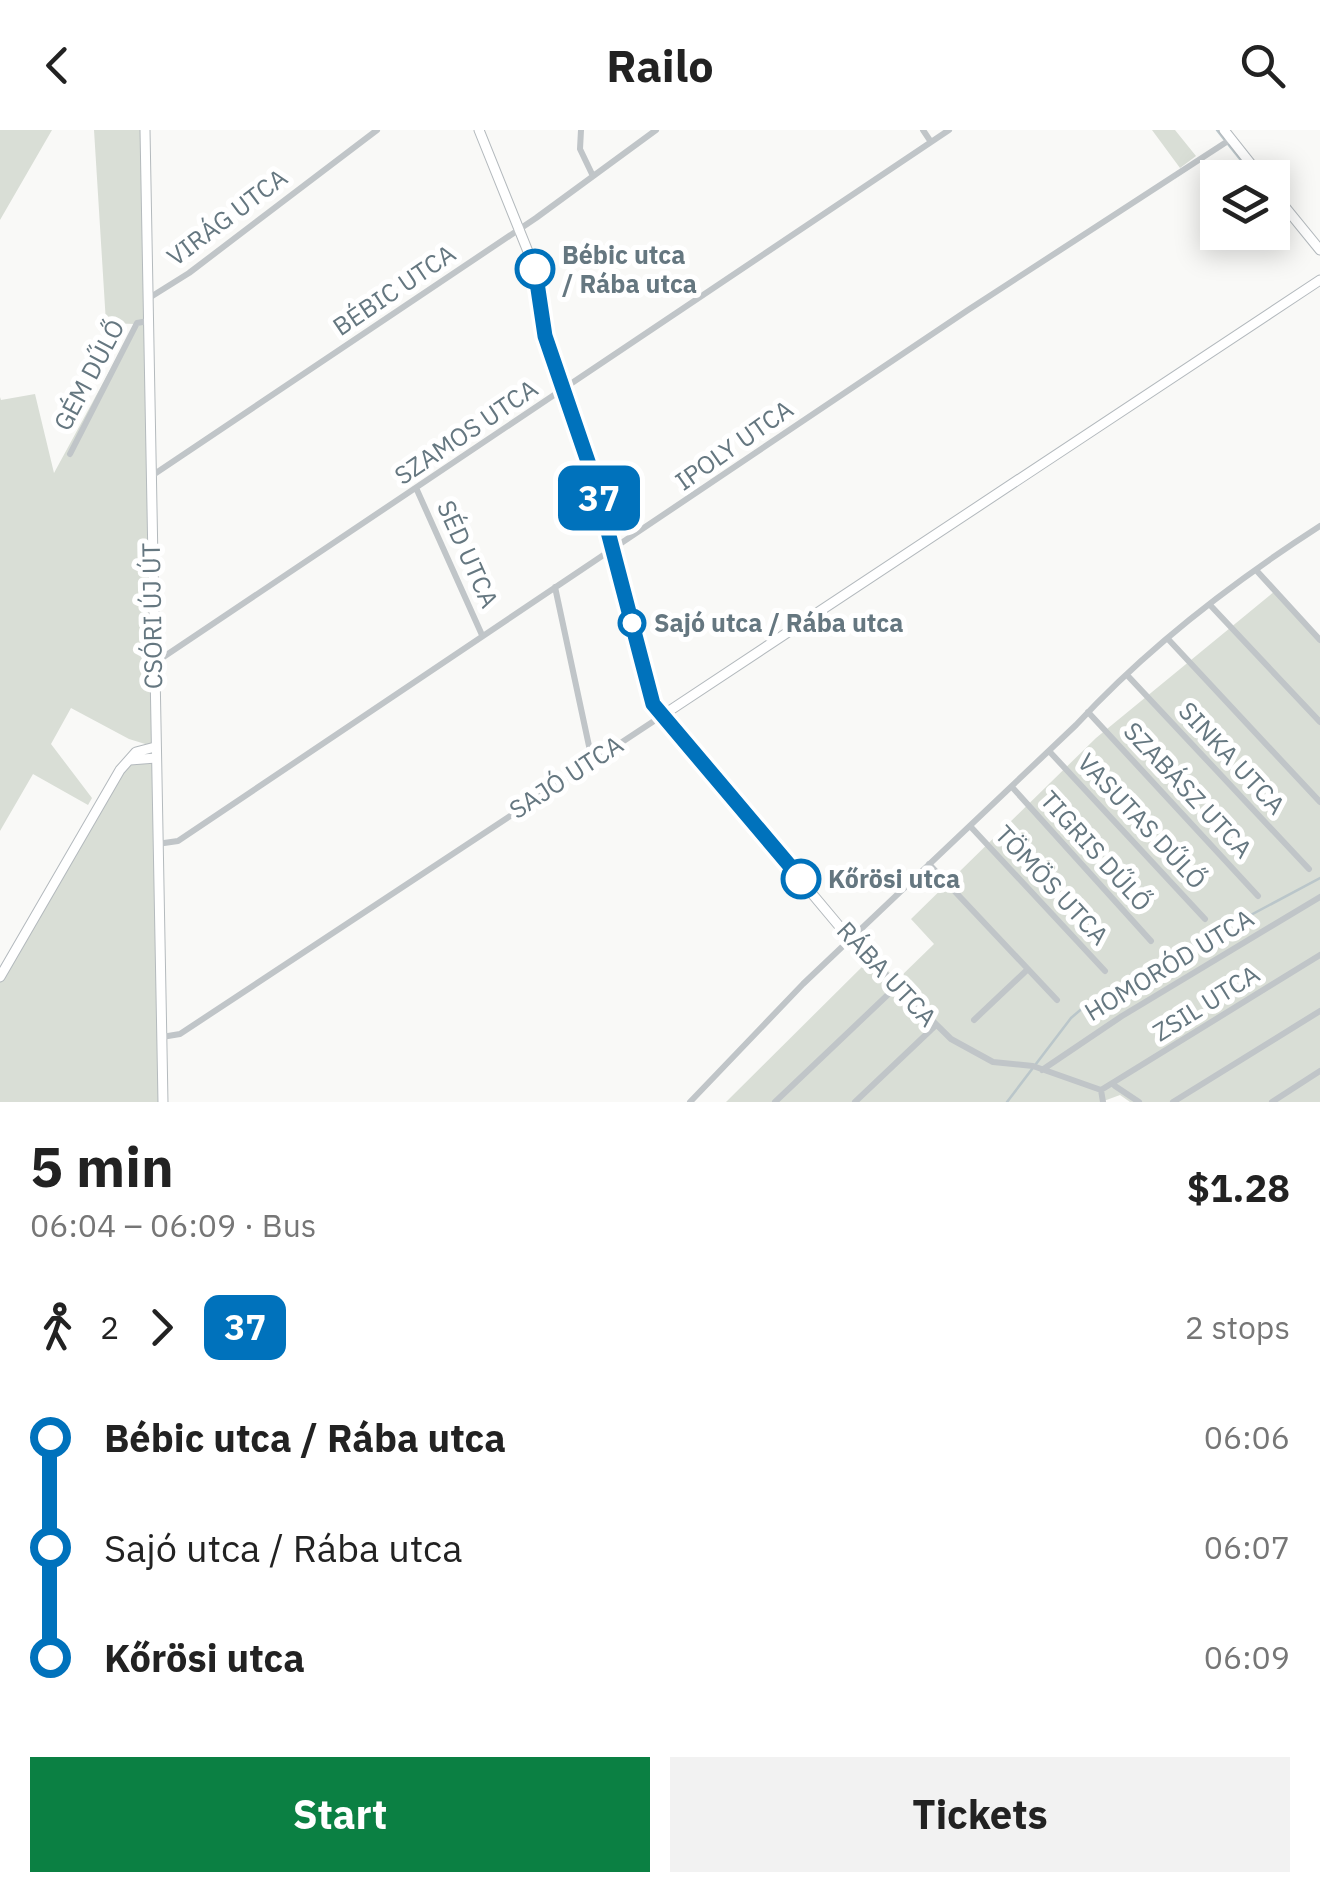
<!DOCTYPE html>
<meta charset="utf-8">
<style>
body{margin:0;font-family:"IBM Plex Sans",sans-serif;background:#f2f2f2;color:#222;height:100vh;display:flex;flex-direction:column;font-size:38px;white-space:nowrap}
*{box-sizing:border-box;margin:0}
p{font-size:32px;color:#767676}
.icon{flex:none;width:55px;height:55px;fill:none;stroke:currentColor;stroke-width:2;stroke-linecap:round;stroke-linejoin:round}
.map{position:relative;height:972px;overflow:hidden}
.panel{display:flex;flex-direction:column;background:#fff;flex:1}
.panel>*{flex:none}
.badge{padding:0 20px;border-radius:15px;font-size:35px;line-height:65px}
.fabs{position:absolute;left:1200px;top:30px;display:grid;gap:20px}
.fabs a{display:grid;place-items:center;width:90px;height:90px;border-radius:0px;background:#fff;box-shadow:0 5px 25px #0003;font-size:50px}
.map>.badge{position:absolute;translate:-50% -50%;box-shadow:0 0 0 5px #fff}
.legs{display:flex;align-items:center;gap:15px;height:110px;padding:0 30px;font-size:32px}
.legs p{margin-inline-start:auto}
.overview{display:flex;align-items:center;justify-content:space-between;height:170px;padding:0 30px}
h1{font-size:55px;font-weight:800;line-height:75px}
.cta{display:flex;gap:20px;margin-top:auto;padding:20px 30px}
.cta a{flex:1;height:115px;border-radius:0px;background:#0b8043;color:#fff;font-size:40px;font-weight:800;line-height:115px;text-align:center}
.cta a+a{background:#f2f2f2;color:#222}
ul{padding:0 30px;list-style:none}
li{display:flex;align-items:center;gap:35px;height:110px;font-size:38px}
li i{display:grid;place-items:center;width:15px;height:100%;margin:0 12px;background:currentColor}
li i::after{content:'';width:25px;height:25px;margin:-12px;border:8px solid;border-radius:50%;background:#fff}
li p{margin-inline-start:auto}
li:first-child i{background:linear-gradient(#0000 50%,currentColor 0)}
li:last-child i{background:linear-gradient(currentColor 50%,#0000 0)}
header{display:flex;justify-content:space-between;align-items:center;height:130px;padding:0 30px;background:#fff;font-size:45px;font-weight:800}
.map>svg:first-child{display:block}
</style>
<header><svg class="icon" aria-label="back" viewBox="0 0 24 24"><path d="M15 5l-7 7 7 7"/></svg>Railo<svg class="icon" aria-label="search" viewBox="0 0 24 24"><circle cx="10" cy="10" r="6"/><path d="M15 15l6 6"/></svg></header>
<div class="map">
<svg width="1320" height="972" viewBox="0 0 1320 972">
<rect width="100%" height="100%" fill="#f9f9f7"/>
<path fill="#d9ded6" d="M0,0H52L0,90Z
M94,0H145L155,617L129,609L71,578L51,614L92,668L88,675L33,644L0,701V267L1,270L35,264L54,343L135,194L106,193Z
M1152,0H1175L1196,26L1180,38Z
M1275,461L1320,509V972H1130L1120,965L1101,972H726L873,826L897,850L934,814L911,789L1096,608Z
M156,628L163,972H0V847L127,631Z"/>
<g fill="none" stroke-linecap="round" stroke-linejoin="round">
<path stroke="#bac6ca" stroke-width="2.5" d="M1217,0L1224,9
M1228,14L1240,29
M1244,34L1255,48
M1007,972L1071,888L1092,870L1320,748"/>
<g stroke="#b3b9bd" stroke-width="11">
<path id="secondary" d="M479,0L535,139L545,207L595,351L653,574L850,809
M1224,0L1262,48
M1272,61L1320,120
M663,585L1320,150
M130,630L156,628
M0,847L120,640L136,622L155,617"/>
</g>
<g stroke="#b4babd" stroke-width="11">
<path id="primary" d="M145,0L163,972"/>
</g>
<path stroke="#c0c5c8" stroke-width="6" d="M581,0L580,19L592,44
M923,0L931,12
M149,168L189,143L377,0
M70,324L137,193L148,191
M150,347L536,88L656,0
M417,360L482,505
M1256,440L1320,510
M555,457L592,630
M1211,476L1320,592
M1168,509L1320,672
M153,534L949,0
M1127,545L1309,739
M1088,582L1258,766
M1049,621L1205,789
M1012,657L1151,811
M970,696L1105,841
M157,714L178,711L968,180L1231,9
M929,734L1057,870
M850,809L951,909L993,932L1033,936L1101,960L1320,825
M974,890L1028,839
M162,907L180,904L663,585
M1042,940L1122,886L1320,767
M1115,956L1139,972
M1101,960L1103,972
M690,972L803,854L1076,595C1146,519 1233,452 1320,396
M775,972L897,856
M855,972L935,896
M1173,972L1320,881
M1272,972L1320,941"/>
<use href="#secondary" stroke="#fff" stroke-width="9"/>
<use href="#primary" stroke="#fff" stroke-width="9"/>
</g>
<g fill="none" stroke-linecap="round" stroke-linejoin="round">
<g stroke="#fff" stroke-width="22">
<path id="line-1" d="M535,139L545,206L595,352L653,574L801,749"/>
</g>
<use href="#line-1" stroke="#0072bc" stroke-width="15"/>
</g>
<g fill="#fff" stroke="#0072bc" stroke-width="5">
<circle cx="535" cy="139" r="18"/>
<circle cx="632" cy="493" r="12"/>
<circle cx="801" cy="749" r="18"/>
</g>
<g text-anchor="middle" stroke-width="10" stroke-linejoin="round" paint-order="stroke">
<g font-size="25" fill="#657780" stroke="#fff">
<text transform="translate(227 87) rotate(-37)" y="9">VIRÁG UTCA</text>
<text transform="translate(394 160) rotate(-34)" y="9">BÉBIC UTCA</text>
<text transform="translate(89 245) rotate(-62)" y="9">GÉM DŰLŐ</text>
<text transform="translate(466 302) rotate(-34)" y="9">SZAMOS UTCA</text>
<text transform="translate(734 315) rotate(-35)" y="9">IPOLY UTCA</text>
<text transform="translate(468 424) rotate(66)" y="9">SÉD UTCA</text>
<text transform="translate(152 486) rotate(-91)" y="9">CSÓRI ÚJ ÚT</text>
<text transform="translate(1232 628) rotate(47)" y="9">SINKA UTCA</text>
<text transform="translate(566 647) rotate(-33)" y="9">SAJÓ UTCA</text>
<text transform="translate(1188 660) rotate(47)" y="9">SZABÁSZ UTCA</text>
<text transform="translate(1142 691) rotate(47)" y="9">VASUTAS DŰLŐ</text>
<text transform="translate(1096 721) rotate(48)" y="9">TIGRIS DŰLŐ</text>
<text transform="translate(1052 755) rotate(47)" y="9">TÖMÖS UTCA</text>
<text transform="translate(1169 835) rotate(-31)" y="9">HOMORÓD UTCA</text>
<text transform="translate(887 844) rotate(47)" y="9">RÁBA UTCA</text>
<text transform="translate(1206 873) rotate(-32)" y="9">ZSIL UTCA</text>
</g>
<g font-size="25" font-weight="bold" fill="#657780" stroke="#fff" text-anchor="start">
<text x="562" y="134">Bébic utca<tspan x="562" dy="29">/ Rába utca</tspan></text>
<text x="654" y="502">Sajó utca / Rába utca</text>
<text x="828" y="758">Kőrösi utca</text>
</g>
</g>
</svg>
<div class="fabs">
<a><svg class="icon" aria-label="layers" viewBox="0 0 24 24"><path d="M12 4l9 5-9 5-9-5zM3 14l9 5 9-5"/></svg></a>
</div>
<b class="badge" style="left:599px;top:368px;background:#0072bc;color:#fff">37</b>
</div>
<section class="panel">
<div class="overview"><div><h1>5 min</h1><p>06:04 – 06:09 · Bus</p></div><b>$1.28</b></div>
<div class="legs"><svg class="icon" aria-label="walk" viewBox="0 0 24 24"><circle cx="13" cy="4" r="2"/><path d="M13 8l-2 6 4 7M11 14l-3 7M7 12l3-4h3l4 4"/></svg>2<svg class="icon" aria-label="forward" viewBox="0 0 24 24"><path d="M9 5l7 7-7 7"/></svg><b class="badge" style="background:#0072bc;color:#fff">37</b><p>2 stops</p></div>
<ul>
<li><i style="color:#0072bc"></i><b>Bébic utca / Rába utca</b><p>06:06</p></li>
<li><i style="color:#0072bc"></i><span>Sajó utca / Rába utca</span><p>06:07</p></li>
<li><i style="color:#0072bc"></i><b>Kőrösi utca</b><p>06:09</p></li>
</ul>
<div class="cta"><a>Start</a><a>Tickets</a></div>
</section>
